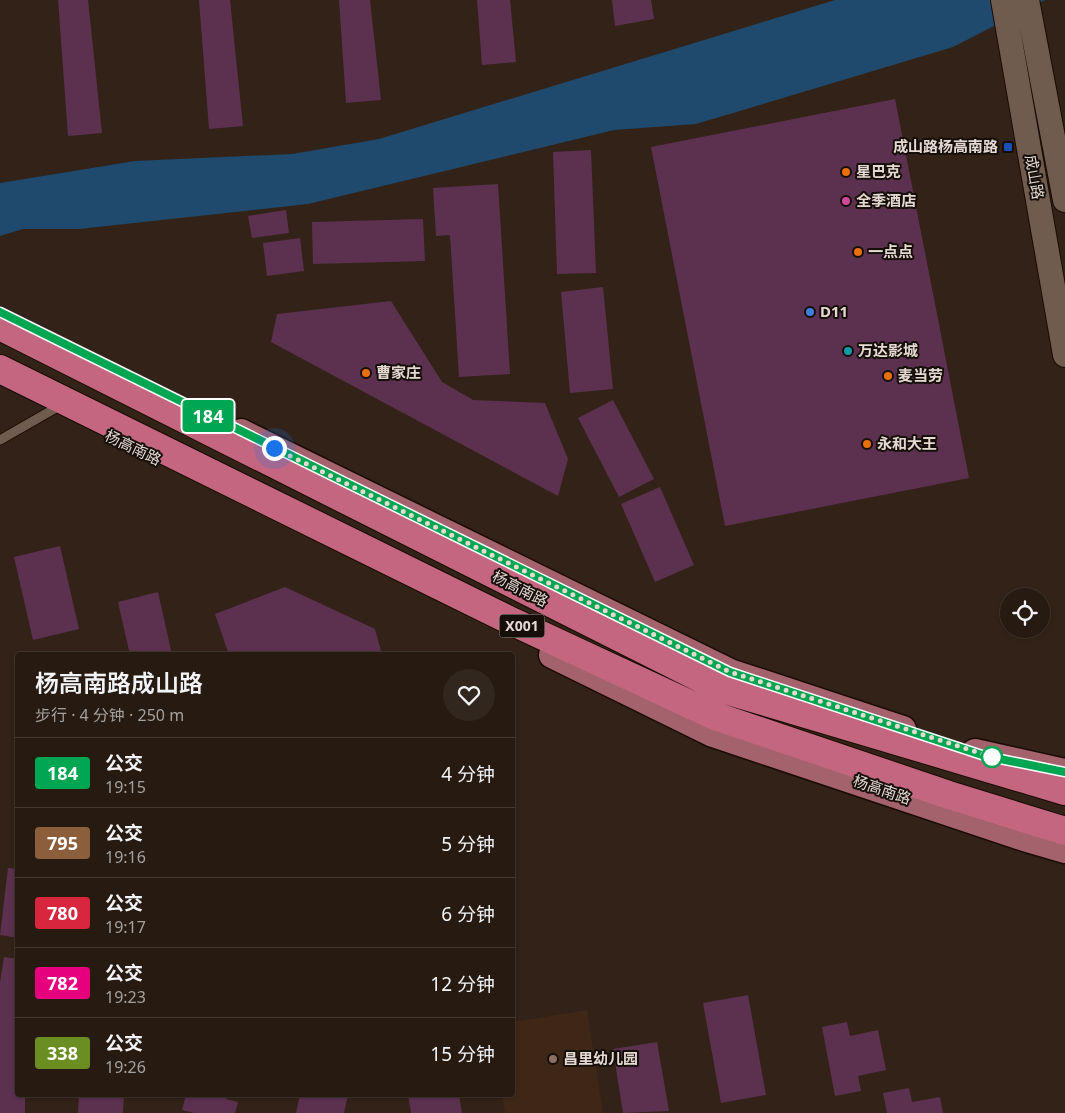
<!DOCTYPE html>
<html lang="zh">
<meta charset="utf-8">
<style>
body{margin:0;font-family:"Noto Sans","Noto Sans SC",sans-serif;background:#32271f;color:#f1f3f6;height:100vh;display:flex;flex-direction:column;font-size:19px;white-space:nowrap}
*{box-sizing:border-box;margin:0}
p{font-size:16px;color:#a4a19f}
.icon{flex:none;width:28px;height:28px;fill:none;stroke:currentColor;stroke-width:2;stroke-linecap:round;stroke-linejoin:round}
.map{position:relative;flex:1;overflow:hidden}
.drawer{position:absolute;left:15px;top:652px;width:500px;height:445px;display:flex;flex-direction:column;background:#261a11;border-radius:5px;box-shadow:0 1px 4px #0004,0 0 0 1px #423831}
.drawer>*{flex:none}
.badge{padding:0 10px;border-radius:4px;font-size:18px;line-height:32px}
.fabs{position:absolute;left:1000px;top:588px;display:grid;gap:10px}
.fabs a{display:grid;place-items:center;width:50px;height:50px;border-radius:50%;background:#261a11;box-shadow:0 1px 4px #0004,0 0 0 1px #423831;font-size:25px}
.you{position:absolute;width:25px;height:25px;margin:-12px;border:4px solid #fff;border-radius:50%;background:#1a73e8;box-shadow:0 0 0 8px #1a73e833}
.map>.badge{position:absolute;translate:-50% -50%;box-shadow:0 0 0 2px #fff}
.round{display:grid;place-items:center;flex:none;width:52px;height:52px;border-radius:26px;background:#32271f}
.headline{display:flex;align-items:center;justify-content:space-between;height:85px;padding:0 20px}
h1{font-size:24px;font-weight:600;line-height:38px}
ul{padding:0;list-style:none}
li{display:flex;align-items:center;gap:15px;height:70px;padding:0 20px;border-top:1px solid #423831}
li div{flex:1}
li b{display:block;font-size:19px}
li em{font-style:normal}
li .badge{min-width:55px;font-weight:700;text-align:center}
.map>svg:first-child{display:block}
</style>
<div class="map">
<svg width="1065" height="1113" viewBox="0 0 1065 1113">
<rect width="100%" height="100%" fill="#332217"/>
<path fill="#3e2717" d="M587,1010L603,1113H505L502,1095H512L513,1022Z"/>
<path fill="#1f4a6d" d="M835,0H1045L953,47L696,124L614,130L308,204L79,229H23L0,236V183L135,161L292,154L379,139Z"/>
<path fill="#5c3150" d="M58,0H88L102,133L68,136Z
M199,0H230L243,126L209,129Z
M339,0H370L381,100L346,103Z
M477,0H510L516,62L482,65Z
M612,0H651L654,19L615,26Z
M895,99L969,478L725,526L651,147Z
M591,150L596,273L557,274L553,152Z
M498,184L510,374L459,377L450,235L436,236L433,188Z
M286,210L289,233L252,238L248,216Z
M423,219L425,261L313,264L312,222Z
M300,238L304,271L267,276L263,243Z
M603,287L613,389L570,393L561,292Z
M391,301L442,382L473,400L545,403L568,459L558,496L271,342L277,314Z
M613,400L654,479L619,497L578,418Z
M660,487L694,565L655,582L621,504Z
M60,546L79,629L33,640L14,557Z
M285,587L375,629L382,655H229L215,614Z
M158,592L172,655H130L118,602Z
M8,868L18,869V938L0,935Z
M4,957L18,959V1095H25V1113H0V982Z
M748,995L766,1095L721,1103L703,1003Z
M847,1022L850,1036L878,1030L886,1070L858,1076L861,1091L835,1096L822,1027Z
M657,1042L669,1111L623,1113L613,1049Z
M909,1088L912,1102L940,1097L943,1113H887L883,1093Z
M79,1095H124L123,1113H78Z
M186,1095H227L226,1099L238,1102L235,1113H194L182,1110Z
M300,1095H348L344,1113H296Z
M408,1095H459L462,1113H411Z"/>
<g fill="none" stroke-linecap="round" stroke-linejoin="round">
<g stroke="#1a0b03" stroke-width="11">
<path id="lane" d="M0,440L54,409"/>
</g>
<g stroke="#1a0b03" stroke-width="26">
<path id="secondary" d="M1003,0L1065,355
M1027,0L1065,200"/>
</g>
<g stroke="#1a0b03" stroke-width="29">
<path id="primary" d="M241,432L730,672L903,729
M552,655L713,734L1024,838L1065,850
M975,752L1065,772"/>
</g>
<g stroke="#1a0b03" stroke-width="30">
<path id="highway" d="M0,326L722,689L1065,791
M0,369L513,622L715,716L949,795L1065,831"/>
</g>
<use href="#lane" stroke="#705c4f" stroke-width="9"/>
<use href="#secondary" stroke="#705c4f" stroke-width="24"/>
<use href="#primary" stroke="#a3626c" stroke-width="26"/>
<use href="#highway" stroke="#c56680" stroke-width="28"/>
</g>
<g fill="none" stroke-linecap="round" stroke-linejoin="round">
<g stroke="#fff" stroke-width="11">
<path id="line" d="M0,312L730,672L985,756L1065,772"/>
</g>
<use href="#line" stroke="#00a651" stroke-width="8"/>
<path stroke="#e5d9d2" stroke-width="5" stroke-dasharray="0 9" d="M274,448L730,672L992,757"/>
</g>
<rect fill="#1a4fb4" stroke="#150e09" stroke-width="2" x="1003" y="142" width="10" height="10" rx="2.5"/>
<g fill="#e8710a" stroke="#150e09" stroke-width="2">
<circle cx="846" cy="172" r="5"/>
<circle cx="858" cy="252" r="5"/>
<circle cx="366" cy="373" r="5"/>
<circle cx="888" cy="376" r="5"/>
<circle cx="867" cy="444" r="5"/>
</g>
<circle fill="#d1479c" stroke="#150e09" stroke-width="2" cx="846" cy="201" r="5"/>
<circle fill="#3f7fe0" stroke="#150e09" stroke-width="2" cx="810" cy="312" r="5"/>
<circle fill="#0f9aa8" stroke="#150e09" stroke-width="2" cx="848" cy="351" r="5"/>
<circle fill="#fff" stroke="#00a651" stroke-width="2.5" cx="992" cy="757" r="10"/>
<circle fill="#8d6e63" stroke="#150e09" stroke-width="2" cx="553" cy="1059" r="5"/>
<g text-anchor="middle" stroke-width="4" stroke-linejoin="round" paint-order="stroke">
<rect fill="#150e09" stroke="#a79c96" stroke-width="1" x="499.5" y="614.5" width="45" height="23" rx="4"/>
<g font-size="14" font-weight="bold" fill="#e5d9d2">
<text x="522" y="631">X001</text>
</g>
<g font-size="15" font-weight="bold" fill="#e5d9d2" stroke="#150e09" text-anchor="start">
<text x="998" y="152" text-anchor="end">成山路杨高南路</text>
<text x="856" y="177">星巴克</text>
<text x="856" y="206">全季酒店</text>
<text x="868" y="257">一点点</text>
<text x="820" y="317">D11</text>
<text x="858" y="356">万达影城</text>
<text x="376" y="378">曹家庄</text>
<text x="898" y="381">麦当劳</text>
<text x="877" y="449">永和大王</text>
<text x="563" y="1064">昌里幼儿园</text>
</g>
<g font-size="15" fill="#e5d9d2" stroke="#150e09">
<text transform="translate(1034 177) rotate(80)" y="5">成山路</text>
<text transform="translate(133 448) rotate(26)" y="5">杨高南路</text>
<text transform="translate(520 589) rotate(27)" y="5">杨高南路</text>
<text transform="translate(882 790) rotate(19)" y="5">杨高南路</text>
</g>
</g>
</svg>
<div class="fabs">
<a><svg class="icon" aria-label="locate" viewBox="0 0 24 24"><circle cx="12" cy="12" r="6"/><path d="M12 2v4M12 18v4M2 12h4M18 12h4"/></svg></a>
</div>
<div class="you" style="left:274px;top:448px"></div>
<b class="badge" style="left:208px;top:416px;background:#00a651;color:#fff">184</b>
<section class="drawer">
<div class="headline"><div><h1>杨高南路成山路</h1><p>步行 · 4 分钟 · 250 m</p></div><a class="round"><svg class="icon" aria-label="heart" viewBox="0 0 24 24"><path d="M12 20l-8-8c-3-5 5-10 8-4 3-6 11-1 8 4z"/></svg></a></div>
<ul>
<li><span class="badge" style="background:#00a651;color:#fff">184</span><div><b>公交</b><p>19:15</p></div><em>4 分钟</em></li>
<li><span class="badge" style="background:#8b5e3c;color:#fff">795</span><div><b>公交</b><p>19:16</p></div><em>5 分钟</em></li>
<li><span class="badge" style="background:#d7263d;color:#fff">780</span><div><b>公交</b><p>19:17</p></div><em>6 分钟</em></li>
<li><span class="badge" style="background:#e6007e;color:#fff">782</span><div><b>公交</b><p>19:23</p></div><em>12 分钟</em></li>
<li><span class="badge" style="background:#6b8e23;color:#fff">338</span><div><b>公交</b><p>19:26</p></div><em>15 分钟</em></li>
</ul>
</section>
</div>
